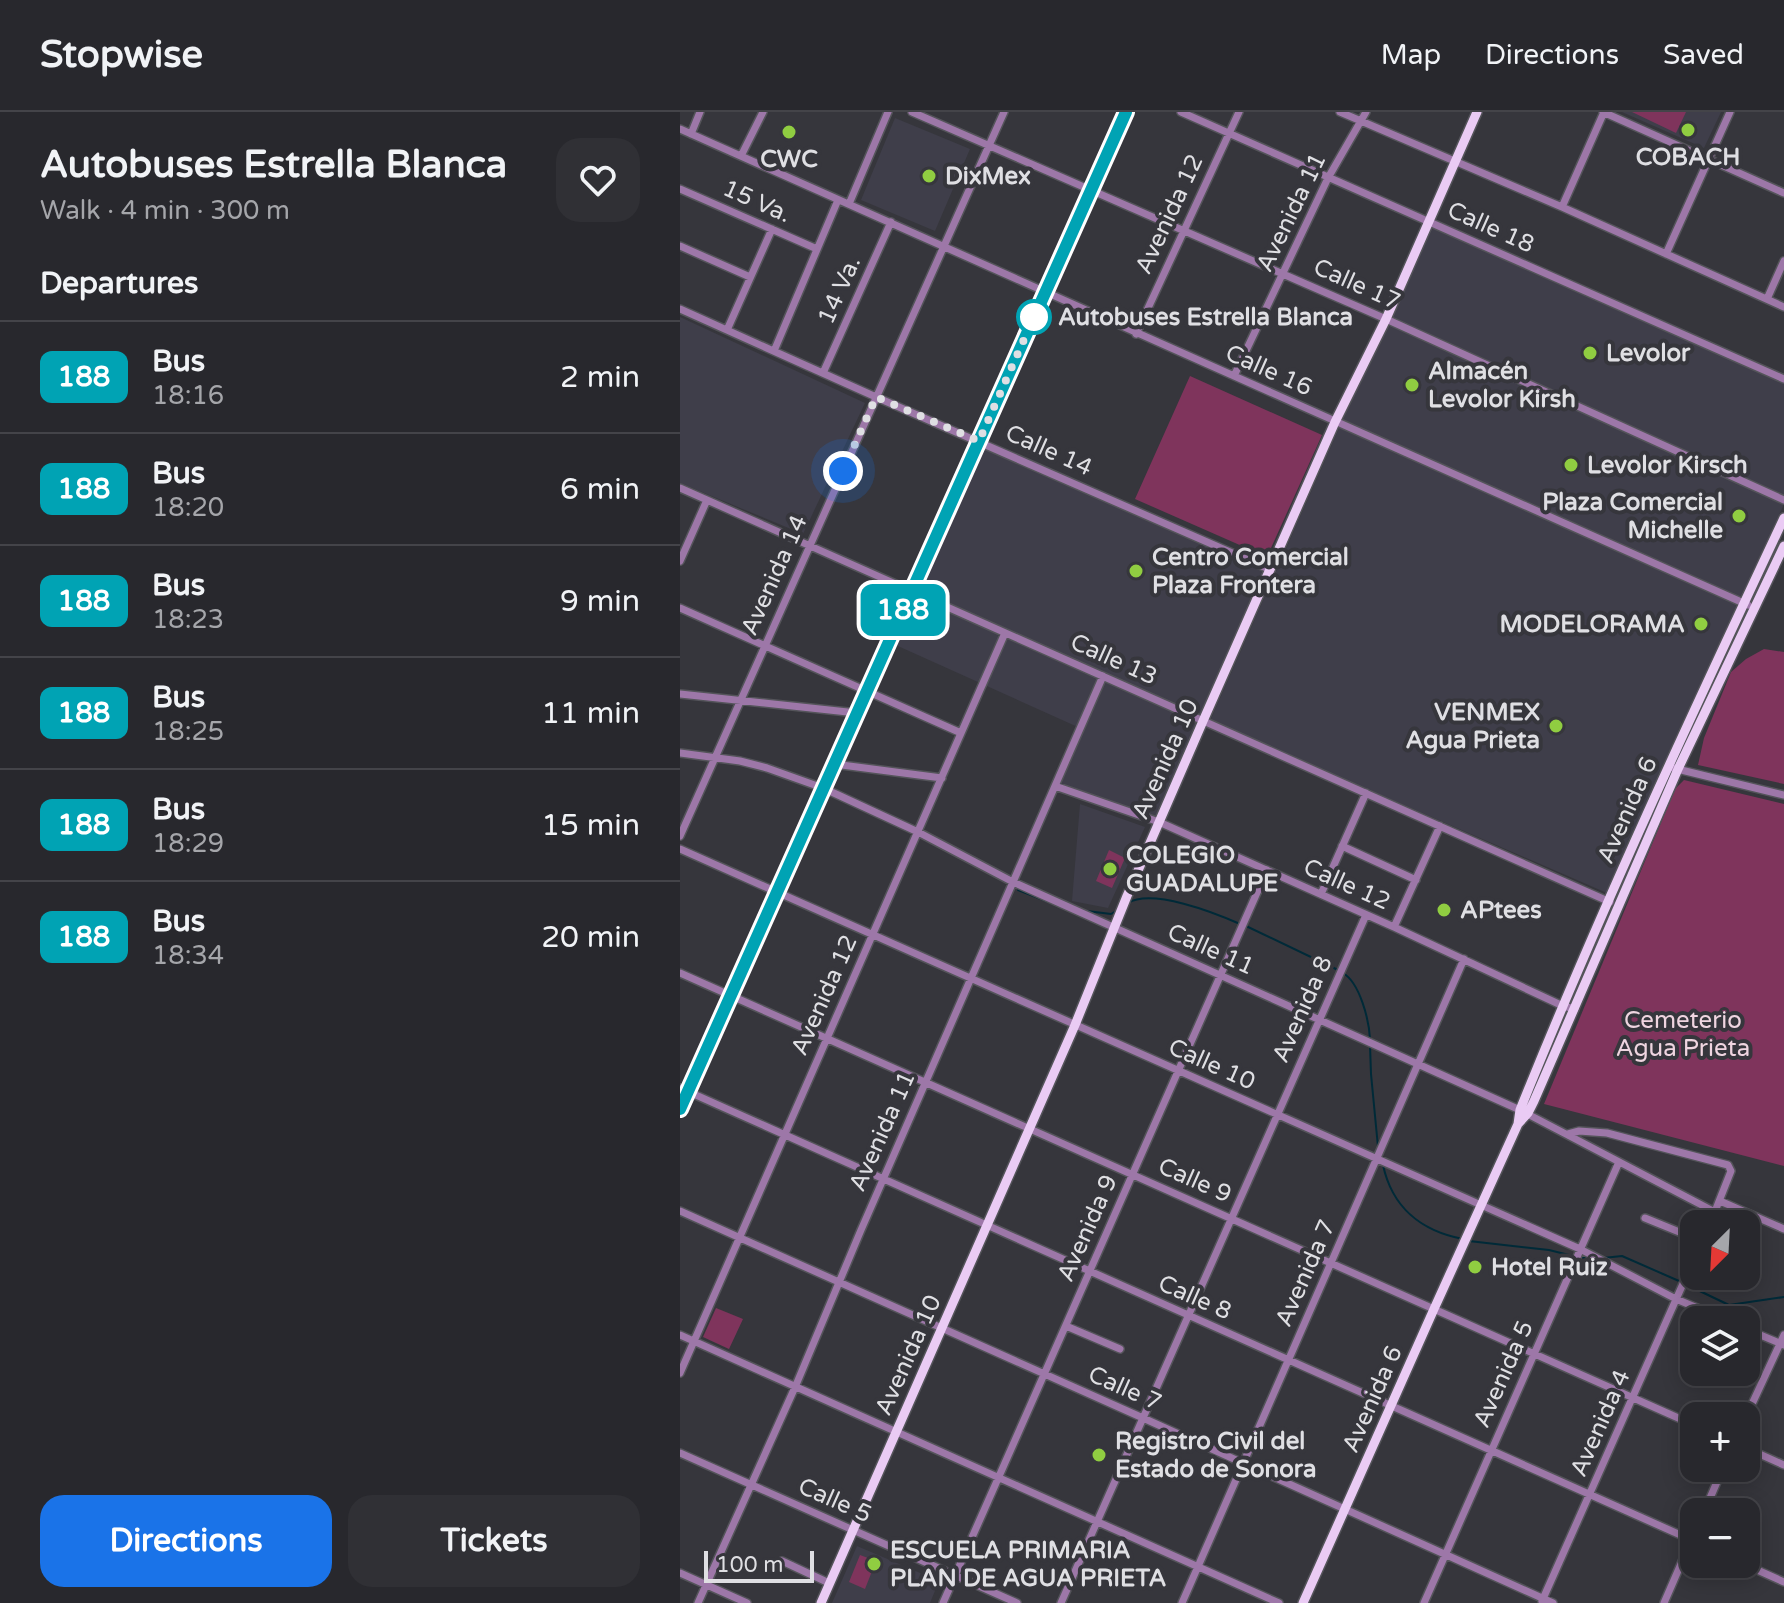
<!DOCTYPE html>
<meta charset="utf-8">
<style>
body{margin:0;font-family:"Varela Round",sans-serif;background:#303035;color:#f1f3f6;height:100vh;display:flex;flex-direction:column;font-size:30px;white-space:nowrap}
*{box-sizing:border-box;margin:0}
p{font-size:26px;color:#a5a6aa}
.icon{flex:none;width:44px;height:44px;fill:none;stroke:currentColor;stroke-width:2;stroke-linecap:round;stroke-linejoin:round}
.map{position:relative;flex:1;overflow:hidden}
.panel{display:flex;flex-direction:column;background:#28282d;width:680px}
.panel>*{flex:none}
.badge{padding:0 16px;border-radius:12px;font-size:28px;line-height:52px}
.needle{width:52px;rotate:204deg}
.buttons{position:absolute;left:1000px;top:1098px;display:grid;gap:16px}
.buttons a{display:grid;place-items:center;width:80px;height:80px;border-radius:16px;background:#28282d;box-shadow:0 4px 20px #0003,0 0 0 2px #444449;font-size:40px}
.scale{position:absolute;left:24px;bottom:20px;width:110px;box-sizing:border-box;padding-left:8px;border:4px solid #dfdfe3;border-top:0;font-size:22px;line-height:28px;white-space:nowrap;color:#dfdfe3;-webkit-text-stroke:6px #36363c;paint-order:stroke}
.you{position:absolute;width:40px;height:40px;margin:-20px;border:6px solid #fff;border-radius:50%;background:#1a73e8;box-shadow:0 0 0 12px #1a73e833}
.map>.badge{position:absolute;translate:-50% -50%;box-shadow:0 0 0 4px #fff}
h2{padding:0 40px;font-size:30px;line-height:72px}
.round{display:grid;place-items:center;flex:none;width:84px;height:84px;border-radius:24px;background:#303035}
.head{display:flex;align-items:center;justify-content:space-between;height:136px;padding:0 40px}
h1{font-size:38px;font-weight:800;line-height:60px}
.action{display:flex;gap:16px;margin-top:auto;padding:16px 40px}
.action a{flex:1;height:92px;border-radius:24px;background:#1a73e8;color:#fff;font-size:32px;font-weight:800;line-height:92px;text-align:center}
.action a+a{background:#303035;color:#f1f3f6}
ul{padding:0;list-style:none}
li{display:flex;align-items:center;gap:24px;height:112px;padding:0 40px;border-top:2px solid #444449}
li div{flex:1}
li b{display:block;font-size:30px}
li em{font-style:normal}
li .badge{min-width:88px;font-weight:700;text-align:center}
header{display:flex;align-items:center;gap:48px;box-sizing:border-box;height:112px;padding:0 40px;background:#28282d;border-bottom:2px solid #444449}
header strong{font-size:38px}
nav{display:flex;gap:44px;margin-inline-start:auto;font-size:28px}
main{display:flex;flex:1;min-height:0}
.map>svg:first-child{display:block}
</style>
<header>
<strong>Stopwise</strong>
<nav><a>Map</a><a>Directions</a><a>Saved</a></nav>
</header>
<main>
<section class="panel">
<div class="head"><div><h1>Autobuses Estrella Blanca</h1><p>Walk · 4 min · 300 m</p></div><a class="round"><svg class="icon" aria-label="heart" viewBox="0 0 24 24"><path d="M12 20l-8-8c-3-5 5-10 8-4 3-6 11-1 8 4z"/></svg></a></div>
<h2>Departures</h2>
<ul>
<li><span class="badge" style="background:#00a3b4;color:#fff">188</span><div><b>Bus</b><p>18:16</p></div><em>2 min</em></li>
<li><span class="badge" style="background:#00a3b4;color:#fff">188</span><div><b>Bus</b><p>18:20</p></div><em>6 min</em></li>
<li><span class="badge" style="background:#00a3b4;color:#fff">188</span><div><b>Bus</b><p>18:23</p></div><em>9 min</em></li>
<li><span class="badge" style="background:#00a3b4;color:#fff">188</span><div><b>Bus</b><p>18:25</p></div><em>11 min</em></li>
<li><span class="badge" style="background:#00a3b4;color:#fff">188</span><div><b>Bus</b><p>18:29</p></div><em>15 min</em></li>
<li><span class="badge" style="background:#00a3b4;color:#fff">188</span><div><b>Bus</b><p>18:34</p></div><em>20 min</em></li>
</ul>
<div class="action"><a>Directions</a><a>Tickets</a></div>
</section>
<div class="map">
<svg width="1104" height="1491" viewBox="0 0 1104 1491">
<rect width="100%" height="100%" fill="#36363c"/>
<path fill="#3f3e4a" d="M942,0H1041L1024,36Z
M215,6L290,37L255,119L181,88Z
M750,110L1104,271V392L927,781L530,609Z
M0,205L185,291L123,422L0,371Z
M299,329L591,458L479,710L375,674L400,616L209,530Z
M400,692L465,715L428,796L392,789Z
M177,1434L259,1469L250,1491H152Z"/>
<path fill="#7f345c" d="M952,0H1006L996,21Z
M510,264L642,323L587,445L455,387Z
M1084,537L1104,540V672L1018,653L1024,626L1051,560L1066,547Z
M1004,668L1104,692V1054L864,992L995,677Z
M429,738L445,746L432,776L416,769Z
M36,1196L63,1207L49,1237L23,1225Z
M180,1443L196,1449L185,1477L169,1470Z"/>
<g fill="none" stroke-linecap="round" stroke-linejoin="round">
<path stroke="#002a38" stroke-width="2" d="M338,778L374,792
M448,791C472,776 535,801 560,812
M407,799L431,802L436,799
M566,814L658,858
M663,861C680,871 689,908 690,927
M690,933L691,962L698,1035
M703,1053C712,1095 741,1119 783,1127
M789,1129L869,1138L893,1144
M900,1145L913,1147
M923,1146L942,1144L999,1169
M1005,1172L1049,1193L1104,1185"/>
<g stroke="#54545a" stroke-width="10">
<path id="minor" d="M232,0L706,207L1104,388
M501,0L1104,267
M660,0L882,95L1104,195
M923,0L1104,81
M0,17L1068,493
M11,22L20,0
M61,44L83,0
M0,77L137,137
M169,92L208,0
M882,95L924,0
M0,134L70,165
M986,142L1050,0
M1087,187L1104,149
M0,197L196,285L591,458
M47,218L92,117
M456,222L559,0
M94,239L158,88
M143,261L211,110
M554,264L648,66L686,0
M0,376L930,790
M0,449L27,388
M0,496L281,621
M0,582L177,601
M0,641L60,649L87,656L143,676L238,720L333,770L840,998L1035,1100
M154,652L262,666
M993,656L1104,683
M375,674L479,710L714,815L883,894L895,897
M0,724L324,0
M662,734L736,768
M0,737L900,1137L996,1187L1046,1208
M641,782L686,681
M714,815L760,714
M0,861L1014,1313
M0,976L1014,1429
M0,997L446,0
M888,1022L899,1019L927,1021L1048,1053L1051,1059L1030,1112
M1040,1089L1104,1117
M0,1099L463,1306L873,1491
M965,1106L1014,1126
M386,1214L440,1237
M1066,1217L1104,1233
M0,1223L599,1491
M0,1261L325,521
M1066,1305L1104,1223
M1066,1336L1104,1353
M0,1341L337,1491
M1024,1400L1043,1356
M102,1449L149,1471
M1064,1452L1104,1470
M0,1461L67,1491
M862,1489L1014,1147
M18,1491L116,1273L181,1118L423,564
M263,1491L587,758
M381,1491L686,803
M502,1491L784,847
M744,1491L939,1050
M984,1491L1014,1422"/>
</g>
<g stroke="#54545a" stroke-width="12">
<path id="major" d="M838,1012L848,1001L854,989L998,657L1104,434
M141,1491L395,913L447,784L523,609L655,310L706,207L797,0
M623,1491L754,1197L838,1012L840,998C921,797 1012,602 1104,406"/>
</g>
<use href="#minor" stroke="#9d77a8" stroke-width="7"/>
<use href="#major" stroke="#eacbf4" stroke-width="9"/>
</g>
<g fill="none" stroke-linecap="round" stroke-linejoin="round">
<g stroke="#fff" stroke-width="18">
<path id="line" d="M0,997L446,0"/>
</g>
<use href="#line" stroke="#00a3b4" stroke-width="12"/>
<path stroke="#dfdfe3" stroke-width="8" stroke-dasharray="0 14.4" d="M163,359L196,285L299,329L354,205"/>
</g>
<g fill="#90cd41" stroke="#36363c" stroke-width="3">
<circle cx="1008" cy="18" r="8"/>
<circle cx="109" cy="20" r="8"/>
<circle cx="249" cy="64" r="8"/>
<circle cx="910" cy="241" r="8"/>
<circle cx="732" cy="273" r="8"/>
<circle cx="891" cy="353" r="8"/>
<circle cx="1059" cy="404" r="8"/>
<circle cx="456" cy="459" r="8"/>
<circle cx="1021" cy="512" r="8"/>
<circle cx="876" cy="614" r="8"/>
<circle cx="430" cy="757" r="8"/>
<circle cx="764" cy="798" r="8"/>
<circle cx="795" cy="1155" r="8"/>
<circle cx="419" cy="1343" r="8"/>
<circle cx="194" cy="1452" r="8"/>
</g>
<circle fill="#fff" stroke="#00a3b4" stroke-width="4" cx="354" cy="205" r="16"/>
<g text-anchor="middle" stroke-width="8" stroke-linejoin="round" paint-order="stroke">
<g font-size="24" font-weight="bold" fill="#dfdfe3" stroke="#36363c" text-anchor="start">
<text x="1008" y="53" text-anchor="middle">COBACH</text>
<text x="109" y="55" text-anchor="middle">CWC</text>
<text x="265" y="72">DixMex</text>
<text x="926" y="249">Levolor</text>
<text x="748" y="267">Almacén<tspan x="748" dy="28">Levolor Kirsh</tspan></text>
<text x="907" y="361">Levolor Kirsch</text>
<text x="1043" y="398" text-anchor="end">Plaza Comercial<tspan x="1043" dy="28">Michelle</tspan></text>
<text x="472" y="453">Centro Comercial<tspan x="472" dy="28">Plaza Frontera</tspan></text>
<text x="1005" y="520" text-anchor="end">MODELORAMA</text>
<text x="860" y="608" text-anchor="end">VENMEX<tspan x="860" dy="28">Agua Prieta</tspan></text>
<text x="446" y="751">COLEGIO<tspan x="446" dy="28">GUADALUPE</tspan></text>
<text x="780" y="806">APtees</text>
<text x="811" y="1163">Hotel Ruiz</text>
<text x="435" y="1337">Registro Civil del<tspan x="435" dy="28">Estado de Sonora</tspan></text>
<text x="210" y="1446">ESCUELA PRIMARIA<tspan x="210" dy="28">PLAN DE AGUA PRIETA</tspan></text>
</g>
<g font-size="24" fill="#dfdfe3" stroke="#36363c">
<text transform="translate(77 89) rotate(24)" y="8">15 Va.</text>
<text transform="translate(611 100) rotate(-64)" y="8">Avenida 11</text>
<text transform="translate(489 102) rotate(-65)" y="8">Avenida 12</text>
<text transform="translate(811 115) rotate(24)" y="8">Calle 18</text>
<text transform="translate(677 172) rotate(24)" y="8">Calle 17</text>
<text transform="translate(159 178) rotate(-66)" y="8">14 Va.</text>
<text transform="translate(589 258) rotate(24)" y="8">Calle 16</text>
<text transform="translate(369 338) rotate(24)" y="8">Calle 14</text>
<text transform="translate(94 463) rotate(-66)" y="8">Avenida 14</text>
<text transform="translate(434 547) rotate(24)" y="8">Calle 13</text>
<text transform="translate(485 647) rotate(-66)" y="8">Avenida 10</text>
<text transform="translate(947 698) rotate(-66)" y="8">Avenida 6</text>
<text transform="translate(667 772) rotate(24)" y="8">Calle 12</text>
<text transform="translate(531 837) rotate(24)" y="8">Calle 11</text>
<text transform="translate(144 883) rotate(-66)" y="8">Avenida 12</text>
<text transform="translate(622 897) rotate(-66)" y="8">Avenida 8</text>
<text transform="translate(532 952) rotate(24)" y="8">Calle 10</text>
<text transform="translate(202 1019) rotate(-66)" y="8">Avenida 11</text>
<text transform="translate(515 1068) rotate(24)" y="8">Calle 9</text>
<text transform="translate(407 1116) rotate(-66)" y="8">Avenida 9</text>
<text transform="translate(625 1161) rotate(-66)" y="8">Avenida 7</text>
<text transform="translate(515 1185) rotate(24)" y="8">Calle 8</text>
<text transform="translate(228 1243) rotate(-66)" y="8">Avenida 10</text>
<text transform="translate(823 1262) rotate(-66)" y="8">Avenida 5</text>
<text transform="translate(445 1276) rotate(24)" y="8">Calle 7</text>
<text transform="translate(692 1287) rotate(-66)" y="8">Avenida 6</text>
<text transform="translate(920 1311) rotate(-66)" y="8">Avenida 4</text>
<text transform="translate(155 1388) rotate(24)" y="8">Calle 5</text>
</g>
<g font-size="24" font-weight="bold" fill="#dfdfe3" stroke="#36363c" text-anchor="start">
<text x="378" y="213">Autobuses Estrella Blanca</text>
</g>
<g font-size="24" fill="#efd5e0" stroke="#36363c">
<text x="1003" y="916">Cemeterio<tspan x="1003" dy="28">Agua Prieta</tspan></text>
</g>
</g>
</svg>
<div class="buttons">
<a><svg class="needle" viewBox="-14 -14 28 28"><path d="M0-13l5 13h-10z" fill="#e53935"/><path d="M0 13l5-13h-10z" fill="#a5a6aa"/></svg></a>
<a><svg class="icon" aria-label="layers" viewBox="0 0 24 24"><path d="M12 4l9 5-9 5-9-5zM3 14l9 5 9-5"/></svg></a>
<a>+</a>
<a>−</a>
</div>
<div class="scale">100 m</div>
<div class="you" style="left:163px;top:359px"></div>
<b class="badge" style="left:223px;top:498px;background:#00a3b4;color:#fff">188</b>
</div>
</main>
